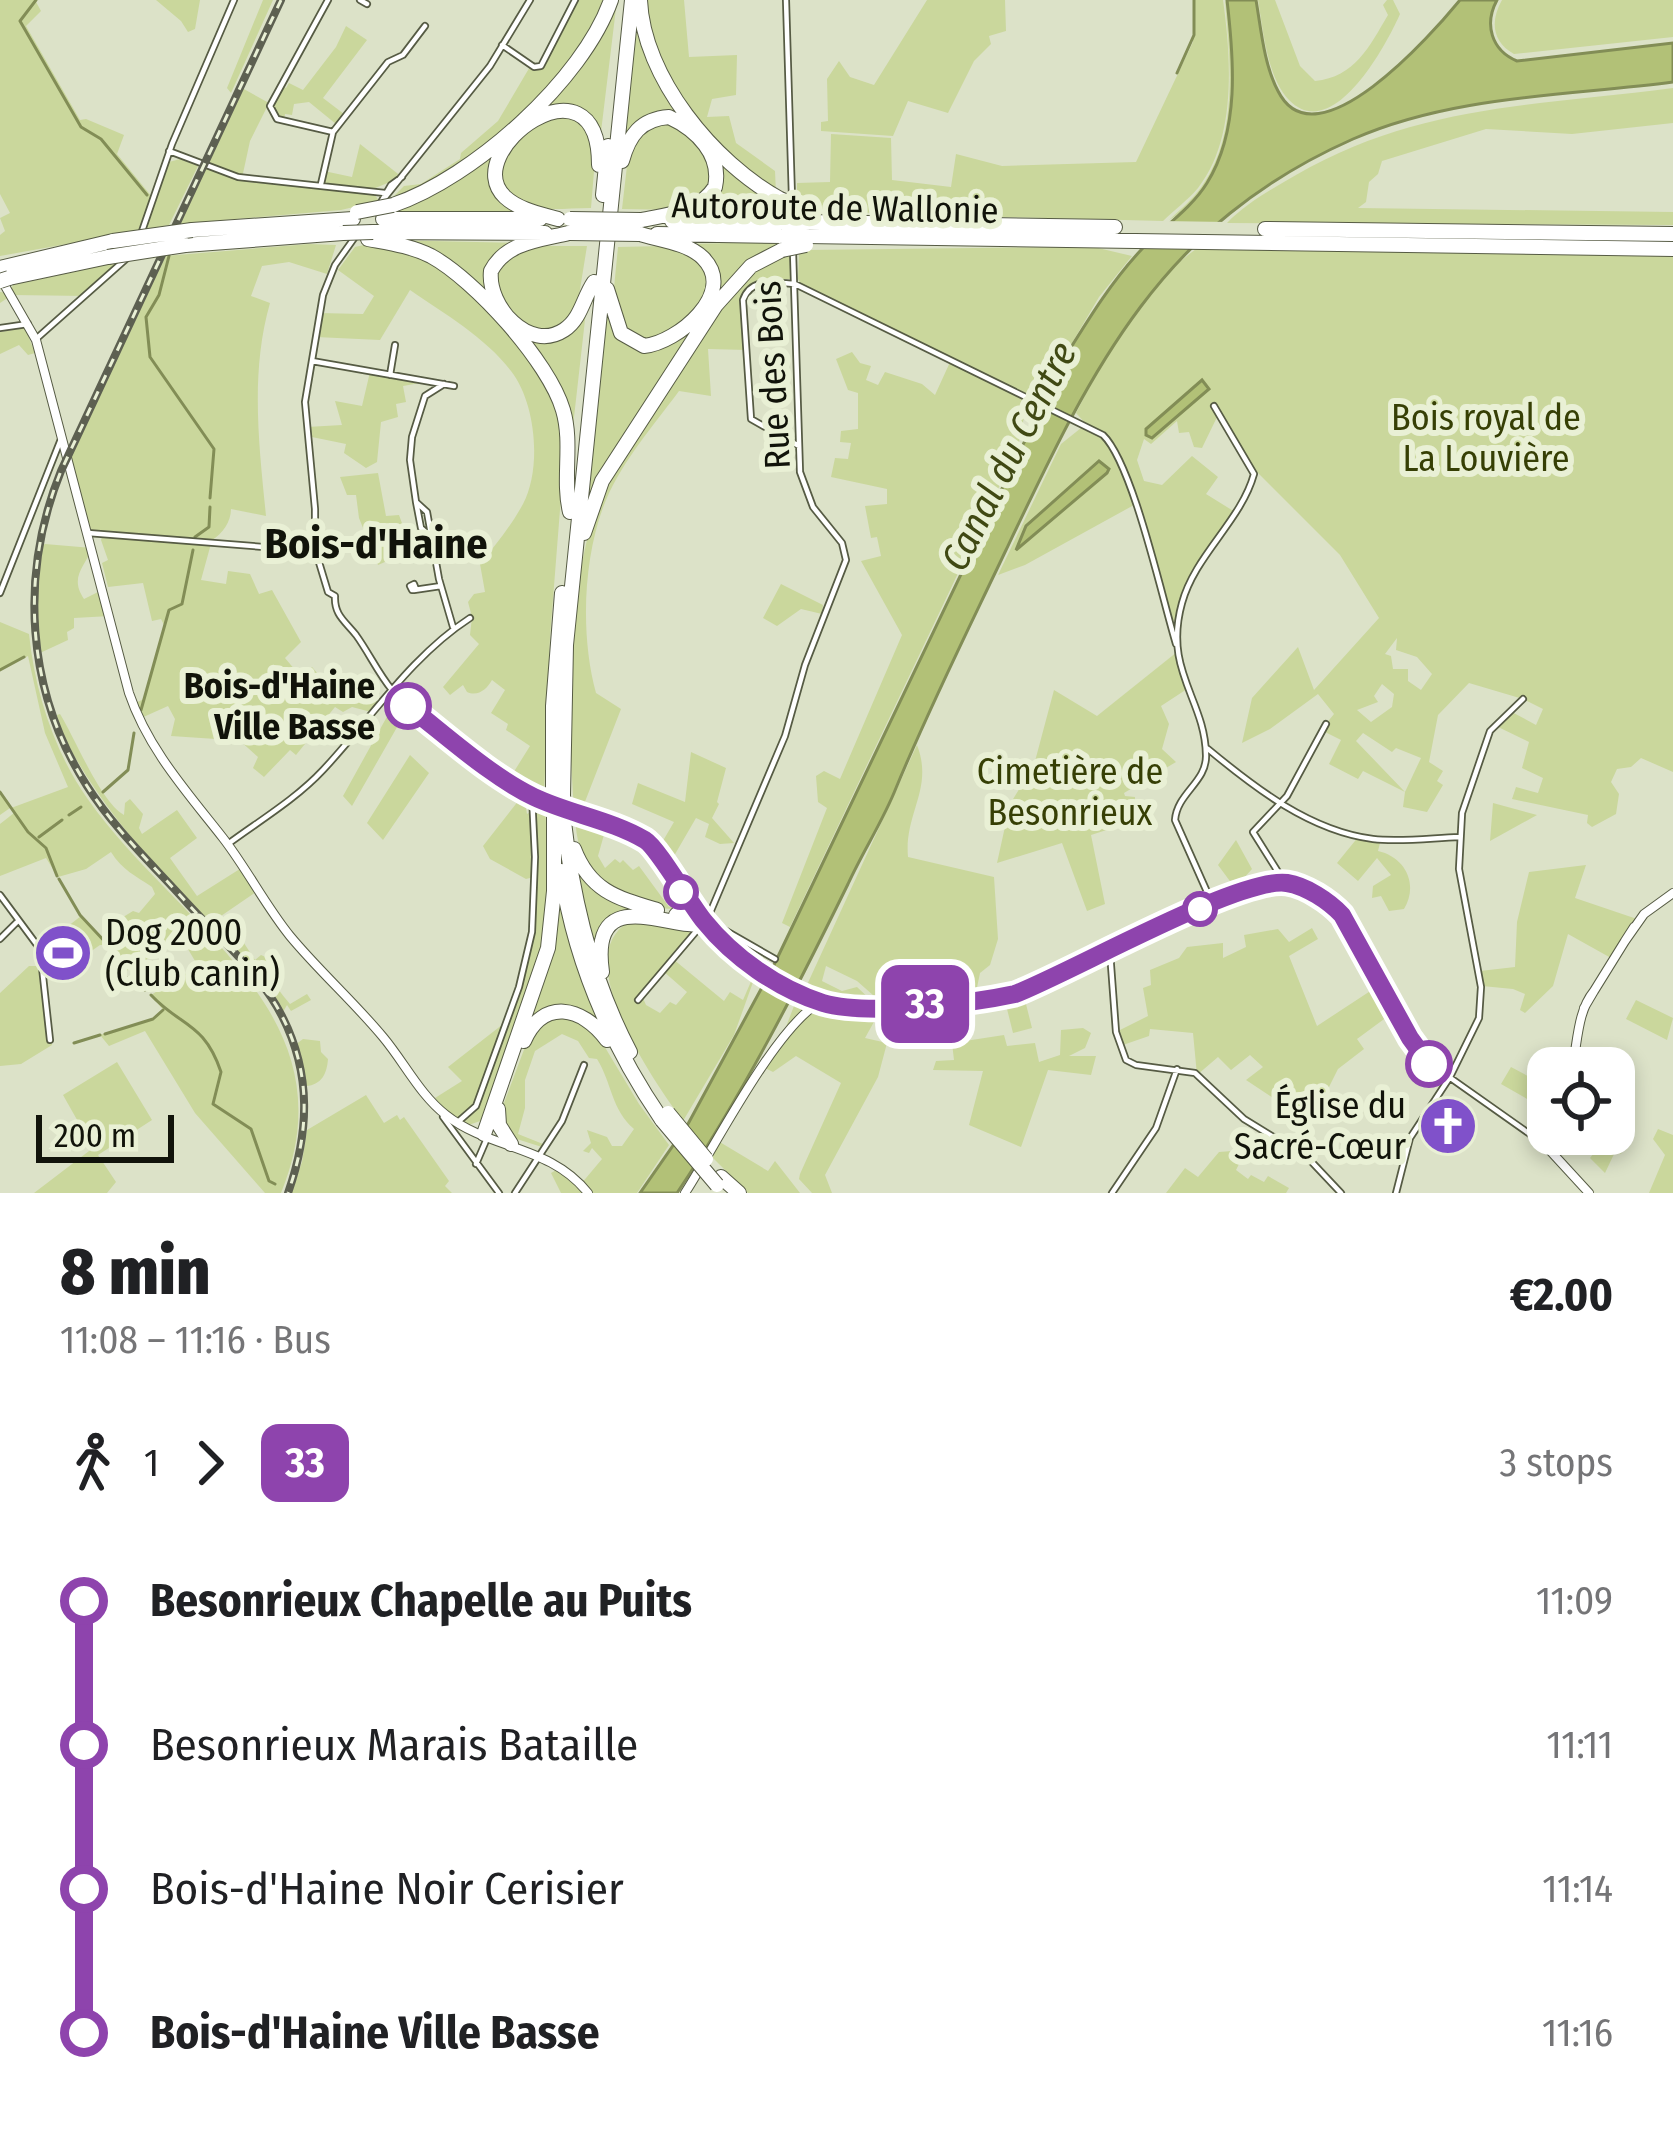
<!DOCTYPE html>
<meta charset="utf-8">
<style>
body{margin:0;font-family:"Fira Sans Condensed",sans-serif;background:#f2f2f2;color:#202124;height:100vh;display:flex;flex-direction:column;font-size:45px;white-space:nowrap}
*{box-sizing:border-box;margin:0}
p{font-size:39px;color:#757577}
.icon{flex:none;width:66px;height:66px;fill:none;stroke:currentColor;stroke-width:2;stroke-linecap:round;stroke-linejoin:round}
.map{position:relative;height:1193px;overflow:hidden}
.sheet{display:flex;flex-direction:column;background:#fff;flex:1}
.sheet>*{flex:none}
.badge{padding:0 24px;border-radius:18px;font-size:42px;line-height:78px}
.fabs{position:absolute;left:1527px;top:1047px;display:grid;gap:24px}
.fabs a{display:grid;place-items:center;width:108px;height:108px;border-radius:24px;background:#fff;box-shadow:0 6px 18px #0003;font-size:60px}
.scale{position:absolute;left:36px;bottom:30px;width:138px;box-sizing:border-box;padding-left:12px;border:6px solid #11130a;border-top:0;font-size:33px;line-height:42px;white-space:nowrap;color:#11130a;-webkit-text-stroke:9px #e9f0d5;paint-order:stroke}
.map>.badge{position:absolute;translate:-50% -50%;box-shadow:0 0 0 6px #fff}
.legs{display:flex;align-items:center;gap:18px;height:132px;padding:0 60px;font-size:39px}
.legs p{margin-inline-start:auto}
.summary{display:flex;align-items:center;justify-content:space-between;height:204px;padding:0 60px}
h1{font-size:66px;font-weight:800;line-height:90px}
ul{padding:0 60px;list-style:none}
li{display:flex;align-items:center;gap:42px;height:144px;font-size:45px}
li i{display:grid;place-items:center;width:18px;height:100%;margin:0 15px;background:currentColor}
li i::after{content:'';width:30px;height:30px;margin:-15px;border:9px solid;border-radius:50%;background:#fff}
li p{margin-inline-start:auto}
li:first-child i{background:linear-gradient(#0000 50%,currentColor 0)}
li:last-child i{background:linear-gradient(currentColor 50%,#0000 0)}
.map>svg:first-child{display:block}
</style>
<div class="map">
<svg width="1673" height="1193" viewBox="0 0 1673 1193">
<rect width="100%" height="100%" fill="#dce2c8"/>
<path fill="#cad79c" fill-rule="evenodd" d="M0,0H35L41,11L26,26L80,120L86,119L124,135L117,154L152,197L139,231L0,256V235L5,231L0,218L10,213L0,194Z
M156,0H200L195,29L188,32L181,21Z
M263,0H273L231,93L227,88Z
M575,0H606C583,64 513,130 458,168C440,180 418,188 399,198L393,197L404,186L421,184L460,159L461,153L498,121L531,65L543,64Z
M617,0L600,140L587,116L538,113L491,172L523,212L397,213L398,206L423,196L547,100Z
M646,0H684L689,57L737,55L736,95L712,99L707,117L729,116L736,143L775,171L776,193C733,167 669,96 653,48C649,33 648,15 646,0Z
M927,0H1005L1006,31L989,36L991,44L974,61L948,113L908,101L893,136L821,131V122L828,121L827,79L839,61L850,77L874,85Z
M1193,0H1223C1231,57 1237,139 1198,188C1188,200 1174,210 1163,221L884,214L822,209L797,201V183L830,182L831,134L891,138L892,180L951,187L956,154L1002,166L1136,162L1193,42Z
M1225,0C1230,11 1231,30 1232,45C1235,106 1228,187 1169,220C1180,210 1193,199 1202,186C1239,133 1230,61 1225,0Z
M1258,0H1275L1300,66L1315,81C1355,77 1369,47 1388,15L1383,5L1387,0H1393L1400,14C1387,44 1333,145 1289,100C1267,78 1263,29 1258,0Z
M1502,0H1673V37L1514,54C1492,42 1490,21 1502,0Z
M636,20L670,93L779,203L780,217L693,213L705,205L718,161L667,116L624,142Z
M346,26L367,40L323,98L344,114L336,124L309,102L294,104L292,115L285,114L284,121L273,117L270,109L280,85L286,88L289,83L303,90L336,47Z
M242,88L269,103L250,141L242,178L207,162Z
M1673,88V123L1572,134L1486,129L1382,161L1378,174L1369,182L1366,202L1358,208L1673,212V225L1227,223C1246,203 1272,189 1296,175C1419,104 1536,106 1673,88Z
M557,113L584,124L595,159L591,208C547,208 505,220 499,163L518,136Z
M671,122L707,152L712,188L677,210L622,209L628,157L644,128Z
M360,144L402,177L373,189L321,184L324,171L352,177Z
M180,159L198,166L169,225L146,229L169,162Z
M205,168L249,182L373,192L379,201L341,210L179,224Z
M384,240L518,243L506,249L490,295L541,340L586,311L572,435L560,395L452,267Z
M781,242L782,248L748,266L586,514L607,303L629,343L680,335L716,281L686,244Z
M309,244L336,245L327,274L289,262L262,266L251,296L270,303C250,373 259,445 266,516L231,509C231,522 222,534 212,540L201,580L226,584L228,571L250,574L259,594L272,590L301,642L285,658L301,677L312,667L335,694L348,688L357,696H374L379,704L371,712L352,707L343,712L335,707L296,755L290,750L264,777L253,768L258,757L227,729L216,739L171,736L175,719L168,706L139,719L133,704L144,699L164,625L161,619L152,621L143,583L108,587L102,563L108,560L101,540L102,537L149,540L87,533L69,458L165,256Z
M364,245L406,250L444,270L472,294L525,354L557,404L564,459L550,637L544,797L510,778L530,746L506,730L508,724L491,713L505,690L492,680C487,689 478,697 467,692L463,685L450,695L443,687L479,644L470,635L472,617L468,602L474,594L485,592L480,564C495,546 511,526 523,504C542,468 536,403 511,371C486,338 445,314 410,290L380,340L316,337L319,313L363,314L374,296L338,270L355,247Z
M534,246H587L577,308L556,330L525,328C511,313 478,277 505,258C513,253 525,249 534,246Z
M663,246L695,257L709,273L706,299L674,332L647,342L629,336L614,288L618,247Z
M1060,247L1098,248L1132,256L1099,297L1045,389L1028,397L1018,447L790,927L782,923L827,808L818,802L816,776L824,771L840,779L902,635L861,561L881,556L877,537L871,538L865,506L887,504V489L831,477L835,458L848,459L851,443L840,442L841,431L858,429V393L848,390L836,359L852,352L860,363L871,366L866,380L878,385L885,372L922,384L935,395L951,360L802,286L798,279L799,253L806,250Z
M1196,249L1673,254V772L1641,758L1631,767L1617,769L1611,782L1619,794L1616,814L1592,827L1587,823L1588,815L1512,799L1516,787L1538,793L1543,778L1522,768L1529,742L1494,725L1510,711L1536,725L1543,709L1523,699L1469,683L1438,715L1429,762L1443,771L1437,781L1443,785L1427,812L1403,807L1405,792L1363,771L1358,779L1329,764L1341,740L1321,730L1334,714L1318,694L1270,729L1242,743L1252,698L1298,647L1314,690L1379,618L1340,555L1253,468L1219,413L1202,448L1194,447L1189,432L1179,433L1177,421L1151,444L1144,439L1137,460L1144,481L1162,485L1192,456L1218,477L1206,494L1235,512L1193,577L1178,621L1169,620L1134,505L1025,565L998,575L1061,444L1086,424L1076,413C1106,356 1143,287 1196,249ZM1397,638L1396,650L1417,657L1432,674L1421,690L1408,681V669H1393L1391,656L1385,654ZM1382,684L1394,694L1392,707L1371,722L1357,710L1378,702L1374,696ZM1363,733L1392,752L1396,748L1421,758L1405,792L1356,741Z
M783,256L790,257L791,279L758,280L742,295L747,350L708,349L711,396L679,391C654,425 623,460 606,500C583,555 580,635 596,693L621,709L581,812L574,809C567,714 566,577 604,487L721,304L745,276Z
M120,262L87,296L12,295L0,303V292L9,293L13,285Z
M25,328L35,353L28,355L19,345L0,354V332Z
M370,372L420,383L403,386L406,402L396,404L398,417L381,422L377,462L366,468L344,453L346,444L307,436V427L342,425L335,401L362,406Z
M378,473L386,516L399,515L403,526L399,536L393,537L401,555L378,565L359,518L356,495H347L340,477Z
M45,544L92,548C85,567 69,577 84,599L104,589L110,616L74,618V628L67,632L68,640L40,653L36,605L41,546Z
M781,584L823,605L822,614L801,609L777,626L763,618Z
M0,622L29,634C35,692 54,751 87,798C175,925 355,1012 281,1193H265L195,1113L145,1031L109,1046L100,1035L153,1019L163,1010L151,995L198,966L182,939L121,974L108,945H100L54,977L47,973L44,975L52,1045L21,1064L0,1066V993L29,966H43L40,948L81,916L108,944L115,922L133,911L139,913L155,894L152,887C136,876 122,870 111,852L86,869L58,877L46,858L0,876V824L14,813L10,808L0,815V792L11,808L68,787L45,733L28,656L0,670Z
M1177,652L1187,689L1161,706L1169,724L1162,749L1176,762L1124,793L1125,796L1135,797L1134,819H1123L1122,825L1091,835L1105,904L1087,911L1062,843L997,863L1010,804L1034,765L1054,690L1097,716Z
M389,713L400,722L352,806L343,796Z
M60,714C76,740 100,801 124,815L125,803L130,799L143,814L139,828L142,834L177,810L197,838L170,858L197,896L243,867L259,890L218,918L234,937H240L255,960L261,955L272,960L275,968L266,974C275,984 282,995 290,1004L307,994L311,1000L291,1011L287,1005L283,1012C207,912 106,833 54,716Z
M917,745C934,789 904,813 908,857L994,877L998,939L990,965L980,973L974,1002L912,1006L911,1013L904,1018L875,1020L865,1038L887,1043L878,1077L825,1175L832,1193H812L799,1179L800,1174L841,1083L796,1056L773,1072L763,1067L781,1040L797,998L860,1007L904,1005L903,1001L882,1003L857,981L826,966L822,981L842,991L857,987L873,1002L832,1001L806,987Z
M691,752L726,768L717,802L719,804L712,818L734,843L720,844L705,837L709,824L696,818L667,868L657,851L674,822L632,804L638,783L685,802Z
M410,755L429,773L383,840L367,823Z
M519,800L525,802L527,814L532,811V800L545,806L550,891L544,948L483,1120L463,1127V1120L456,1123L435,1098L462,1081L448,1067L507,1021L532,932L534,877L526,879L490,859L483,846Z
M1493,803L1537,815L1490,841Z
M575,815L607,824L598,856L605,868L615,859L620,863L623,860L633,870L639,866L669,907L684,896L683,906C670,912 660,907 646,904C597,891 577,866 575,815Z
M1359,836L1381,839L1378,851C1405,857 1419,884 1404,909L1389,911L1381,896L1372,898L1373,886L1391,875L1377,858L1358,881L1337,863Z
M1236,840L1252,869L1235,888L1218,865Z
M571,845L581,873L662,914L615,920L599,977Z
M1586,865L1575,898L1637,919L1611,958L1568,934L1553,986L1525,1013L1520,1010L1525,994L1513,989L1482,986L1480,971L1515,967L1517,922L1529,872Z
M556,890L606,1035L575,1009L525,1032Z
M629,922L693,929L673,959L724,1001L730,992L743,1000L756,970L714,929L726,932L768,961V968L757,971L734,1035L683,1121C655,1083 567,957 629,922ZM663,971L687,992L676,1005L670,1002L660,1013L646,1005L642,996Z
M1312,928L1318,939L1289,956L1317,1026L1381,984L1395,1011L1357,1039L1364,1049L1338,1069L1311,1123L1246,1080L1263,1067L1250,1055L1231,1070L1218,1057L1197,1075L1193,1033L1150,1029L1149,1036L1120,1046L1116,1032L1148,1016L1143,988L1151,985L1150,970L1179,958L1187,947L1223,943V958L1246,947L1244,935L1278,929L1289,942Z
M1023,992L1032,1028L1013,1033L1004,997Z
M1636,1000L1673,1018L1667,1040L1626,1019Z
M568,1016L597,1034L639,1104L669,1145L637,1193H561L551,1173L558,1169L581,1184L602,1159L592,1148L589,1153L583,1151L591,1143L587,1130L607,1137L612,1146H622L634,1129C611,1109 612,1083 597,1059L589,1058L578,1041L562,1034L535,1051L525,1080V1108L518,1134L543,1144L542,1147L507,1136L501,1111L528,1039L549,1019Z
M1083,1028L1091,1033L1085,1048L1069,1056H1096L1091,1075L1048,1070L1021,1147L969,1125L983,1071L933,1070L936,1061L954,1060L952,1043L1004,1035L1007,1046L1035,1043L1039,1062L1060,1055L1061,1030Z
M303,1039L320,1041L321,1052L328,1059C327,1073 322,1085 306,1086L295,1045Z
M117,1062L152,1120L98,1155L116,1182L107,1193H34L93,1148L63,1095Z
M1511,1067L1548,1087V1111L1501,1084Z
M366,1095L384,1123L397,1115L400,1120L404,1117L449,1181L445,1186L452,1193H291L302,1162L307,1130Z
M1658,1129L1673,1135V1193H1649L1665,1155L1653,1139Z
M1614,1133L1626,1141L1621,1154L1615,1152L1605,1173L1590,1158L1609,1134Z
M718,1141L768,1171L775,1161L800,1193H748L710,1155Z
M1232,1151L1241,1160L1236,1170L1248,1179L1251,1175L1264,1182L1268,1176L1289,1188L1286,1193H1166L1185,1168L1198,1177L1219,1152Z"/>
<path fill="#b2c177" stroke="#828d56" stroke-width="3" d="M1227,0H1256C1261,29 1264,65 1278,91C1316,167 1433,33 1460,0H1497C1484,24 1491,50 1517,61L1673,43V82C1567,96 1453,95 1353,139C1159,225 1092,369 1006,550C969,628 929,708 896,788C883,821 863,851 848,884C796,990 743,1094 677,1193H640L688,1124L773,967L1065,357C1088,320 1111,282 1141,250C1162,228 1191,209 1207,183C1240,130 1234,60 1227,0Z
M1202,380L1209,389L1152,438L1146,435V429Z
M1099,461L1109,469L1107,473L1016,550L1026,526Z"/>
<path fill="#dce2c8" d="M1162,221L1227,222L1198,248H1135Z"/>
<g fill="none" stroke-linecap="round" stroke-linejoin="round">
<path stroke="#828d56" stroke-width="3" d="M36,0L20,21L81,127L101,139L147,195
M1177,73L1194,35V0
M169,256L159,295L146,317L150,357L214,449L210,498
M195,537L209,527L210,507
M0,670L24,657
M141,710L169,610L182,604L193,550
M0,792L28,832L46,848L57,876
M103,792L128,770L134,733
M69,815L81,807
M39,837L62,820
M59,879L80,915L108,945L121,974L145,990
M151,995C181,1027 204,1022 221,1072L213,1104L251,1129L269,1181L275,1184
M105,1034L153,1019L163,1010
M74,1043L100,1035"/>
<g stroke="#565b44" stroke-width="8">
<path id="minor" d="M328,0L270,106L277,119L333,132
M360,0L367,4
M786,0L792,198
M502,45L534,67L541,66L575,0
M169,151L238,177L385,193
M321,184L333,132L388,62L403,55L425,26
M382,201L490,66L530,0
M380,204L391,185L402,177
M141,234L172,144L234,0
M355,237L335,265L323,295L305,402L315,509V549L328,592L335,596C334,615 345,621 356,635C369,653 378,673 392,690C412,716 514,789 545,801
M0,328L28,324
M36,339L126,259
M312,361L454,386
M390,375L395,345
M444,384L425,396L412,437L410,460L416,502L427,512L439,579L453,627
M799,446L751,419L743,300C751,277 775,283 795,284L1103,435C1133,464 1162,598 1176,644
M416,502L421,528L429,535
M88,533L315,551
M414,584L416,589L412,590L410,586Z
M414,590L441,586
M0,593L61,439
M1208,749C1255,788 1310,831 1373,839C1401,842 1431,838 1459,837
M575,813L652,845L679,889L703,919
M228,844C259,821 296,799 323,770C371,719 410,657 470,618
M1285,883L1253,832L1287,796L1326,724
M0,895L40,949L50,1040
M1212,903L1175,820C1177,793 1207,782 1206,755C1205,699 1163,671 1182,603C1195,555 1241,521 1254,474L1214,406
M707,920L785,736L805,665L846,560L842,543L813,507L800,472L793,252
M707,920L775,959
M0,939L17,922
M1110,952L1116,1032L1126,1060L1136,1065L1195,1073L1244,1119L1308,1158L1341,1193
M638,1000L699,928
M820,1002C868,1014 965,1006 1015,994L1231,894C1273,878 1309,883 1343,915L1425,1060L1544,1144
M443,1117L499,1193
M459,1121L476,1106L519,987L532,932L535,857L532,796
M476,1164L488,1136
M515,1193L562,1121L584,1065
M1112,1193L1156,1128L1177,1069
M1396,1193L1410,1138L1450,1077L1479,1018L1481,987L1459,869L1462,813L1490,731L1523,699"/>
</g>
<g stroke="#565b44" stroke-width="10">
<path id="tertiary" d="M1,279L36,340L129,693C148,749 187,792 223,838C247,869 265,905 290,936C319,971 354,1002 383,1037C404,1062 420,1095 446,1115C490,1150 550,1145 588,1193
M705,924L756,970L818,1001
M1634,927L1625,941L1644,914L1673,893
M1594,991L1625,941
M1572,1068C1578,1042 1577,1012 1594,991L1584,1008
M1550,1134L1544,1144L1589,1193
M685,1193C716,1145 775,1028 820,1002"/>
</g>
<g stroke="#565b44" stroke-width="16">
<path id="motorway" d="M640,0C643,77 714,163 780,199
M622,161C629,135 641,119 669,117C697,130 722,155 715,187C698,213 670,214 641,220
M603,195L608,146
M393,205C473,178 583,80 611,0
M383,219H540
M558,219C541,214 519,210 505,197C457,152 599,47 599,165
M672,221L781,222
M806,222L1115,227
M1265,229L1673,234
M192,230L353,219
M373,232L545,233
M569,233C540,240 506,242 491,271C487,306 529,353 564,330C581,319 583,298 594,282
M657,234L782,236
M806,236L1673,249
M368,239C389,243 411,246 431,256C475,280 549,362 563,410C573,444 562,479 570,512
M185,245L343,233
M0,268L113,241
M9,278L108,257
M607,289L621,333L644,346C677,343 738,293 703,258C688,243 660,240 640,234
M584,533L602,481L716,305L751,266L782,250
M553,792V706L562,593
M563,795L566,645L632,0
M564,822C573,903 592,980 630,1052
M574,849C590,891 617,898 657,910
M561,871C575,963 610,1044 662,1120
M676,915L690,903
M602,972C589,881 671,931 705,924
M524,1041C543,998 582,1006 607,1040
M498,1109L499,1125L511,1144
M484,1134L548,948L554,891V818
M721,1177L739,1193"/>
</g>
<use href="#minor" stroke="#fff" stroke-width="4.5"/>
<use href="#tertiary" stroke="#fff" stroke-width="8"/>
<use href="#motorway" stroke="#fff" stroke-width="14"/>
<g stroke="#5d6051" stroke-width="8">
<path id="rail" d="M281,0L61,471C19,575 26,691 87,786C115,830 154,866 188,904C220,939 260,973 282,1016C312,1075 309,1133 288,1193"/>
</g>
<use href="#rail" stroke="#e9f0d5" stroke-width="3" stroke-dasharray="9" stroke-linecap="butt"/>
<g stroke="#565b44" stroke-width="16" stroke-linecap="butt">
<path id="motorway-bridge" d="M780,199L806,209
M357,212L393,205
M570,219L641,220
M781,222H806
M343,233L373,232
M569,233L640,234
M782,236H806
M113,241L192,230
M782,250L806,245
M108,257L185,245
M0,281L9,278
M553,792L554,818
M563,795L564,822
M668,1113L706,1159
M662,1120L717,1185"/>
</g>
<use href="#motorway-bridge" stroke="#fff" stroke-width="14"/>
</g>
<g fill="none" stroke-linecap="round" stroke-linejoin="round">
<g stroke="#fff" stroke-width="27">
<path id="line-1" d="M408,706C447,736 489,775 534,797C570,814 611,820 645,840C658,848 690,904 704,921C733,957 778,989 823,1003C867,1016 969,1004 1015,994C1070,973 1240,876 1287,883C1306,886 1329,901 1342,915L1410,1038L1429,1064"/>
</g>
<use href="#line-1" stroke="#8e44ad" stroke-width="18"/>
</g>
<defs>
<g id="stadium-disc" transform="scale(3)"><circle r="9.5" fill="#8051ca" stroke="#e9f0d5"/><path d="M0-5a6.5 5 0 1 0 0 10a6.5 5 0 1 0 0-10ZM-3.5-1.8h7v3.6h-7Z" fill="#fff"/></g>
<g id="church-disc" transform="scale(3)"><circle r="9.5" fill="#8051ca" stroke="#e9f0d5"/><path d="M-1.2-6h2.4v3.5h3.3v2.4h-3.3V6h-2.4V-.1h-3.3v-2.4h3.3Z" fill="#fff"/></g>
</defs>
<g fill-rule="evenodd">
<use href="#stadium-disc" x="63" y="953"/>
<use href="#church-disc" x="1448" y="1126"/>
</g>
<g fill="#fff" stroke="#8e44ad" stroke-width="6">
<circle cx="408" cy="706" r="21"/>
<circle cx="681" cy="892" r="15"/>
<circle cx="1200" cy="909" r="15"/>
<circle cx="1429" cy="1064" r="21"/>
</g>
<g text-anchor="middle" stroke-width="12" stroke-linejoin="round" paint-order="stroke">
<g font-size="36" fill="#11130a" stroke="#e9f0d5">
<text transform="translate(835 207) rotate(1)" y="13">Autoroute de Wallonie</text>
<text transform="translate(772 375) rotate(-93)" y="13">Rue des Bois</text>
</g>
<g font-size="36" fill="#363f05" stroke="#e9f0d5">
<text x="1486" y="430">Bois royal de<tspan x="1486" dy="41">La Louvière</tspan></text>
<text x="1070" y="784">Cimetière de<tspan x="1070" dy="41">Besonrieux</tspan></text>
</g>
<g font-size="36" font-weight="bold" fill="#11130a" stroke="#e9f0d5" text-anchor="end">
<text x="375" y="698">Bois-d'Haine<tspan x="375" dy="41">Ville Basse</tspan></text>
</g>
<g font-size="36" fill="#11130a" stroke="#e9f0d5" text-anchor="start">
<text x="105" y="945">Dog 2000<tspan x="105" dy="41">(Club canin)</tspan></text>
<text x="1406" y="1118" text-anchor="end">Église du<tspan x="1406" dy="41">Sacré-Cœur</tspan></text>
</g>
<g font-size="39" font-style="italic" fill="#404913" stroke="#e9f0d5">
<text transform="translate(1008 456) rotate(-63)" y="14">Canal du Centre</text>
</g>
<g font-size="42" font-weight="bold" fill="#11130a" stroke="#e9f0d5">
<text x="376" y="558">Bois-d'Haine</text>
</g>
</g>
</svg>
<div class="fabs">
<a><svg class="icon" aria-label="locate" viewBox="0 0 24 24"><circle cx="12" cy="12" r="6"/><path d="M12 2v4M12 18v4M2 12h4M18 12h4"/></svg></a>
</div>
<div class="scale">200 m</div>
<b class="badge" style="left:925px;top:1004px;background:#8e44ad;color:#fff">33</b>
</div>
<section class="sheet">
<div class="summary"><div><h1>8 min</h1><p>11:08 – 11:16 · Bus</p></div><b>€2.00</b></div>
<div class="legs"><svg class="icon" aria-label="walk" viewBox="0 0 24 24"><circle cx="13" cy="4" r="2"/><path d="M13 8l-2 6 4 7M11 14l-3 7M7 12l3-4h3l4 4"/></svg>1<svg class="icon" aria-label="forward" viewBox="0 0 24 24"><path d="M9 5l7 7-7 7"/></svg><b class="badge" style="background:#8e44ad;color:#fff">33</b><p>3 stops</p></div>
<ul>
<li><i style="color:#8e44ad"></i><b>Besonrieux Chapelle au Puits</b><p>11:09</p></li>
<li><i style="color:#8e44ad"></i><span>Besonrieux Marais Bataille</span><p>11:11</p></li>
<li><i style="color:#8e44ad"></i><span>Bois-d'Haine Noir Cerisier</span><p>11:14</p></li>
<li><i style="color:#8e44ad"></i><b>Bois-d'Haine Ville Basse</b><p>11:16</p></li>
</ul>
</section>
